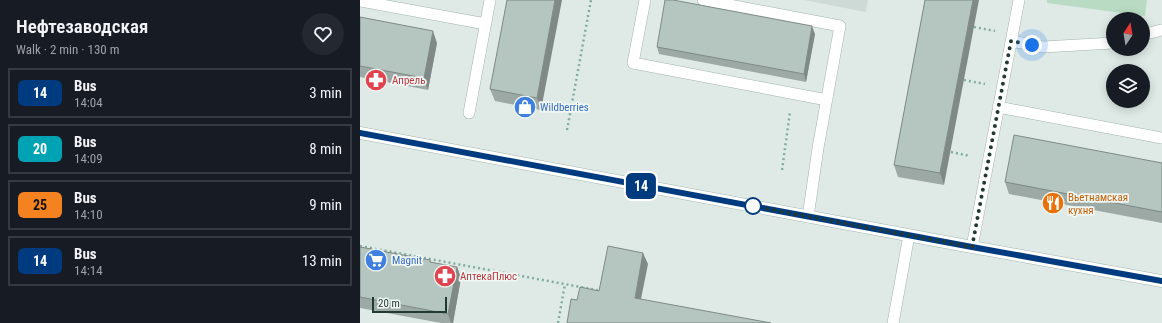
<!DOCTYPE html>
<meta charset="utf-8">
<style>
body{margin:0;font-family:"Roboto Condensed",sans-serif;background:#242831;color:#f1f3f6;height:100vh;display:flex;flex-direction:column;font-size:15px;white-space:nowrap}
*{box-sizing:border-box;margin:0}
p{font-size:13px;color:#9ea1a6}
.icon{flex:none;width:22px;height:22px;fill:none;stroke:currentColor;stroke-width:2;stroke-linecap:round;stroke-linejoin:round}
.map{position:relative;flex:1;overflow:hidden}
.drawer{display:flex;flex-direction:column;background:#171b24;width:360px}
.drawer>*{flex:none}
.badge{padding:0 8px;border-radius:6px;font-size:14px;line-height:26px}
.needle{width:26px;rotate:12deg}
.fabs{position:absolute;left:746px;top:12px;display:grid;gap:8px}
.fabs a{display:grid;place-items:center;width:44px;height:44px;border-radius:50%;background:#171b24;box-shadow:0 2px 10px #0003;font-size:20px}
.scale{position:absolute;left:12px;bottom:10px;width:75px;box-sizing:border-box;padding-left:4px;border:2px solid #213a34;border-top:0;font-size:11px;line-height:14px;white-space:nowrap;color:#213a34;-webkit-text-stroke:3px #f0f7f4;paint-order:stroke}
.you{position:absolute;width:20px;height:20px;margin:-10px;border:3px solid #fff;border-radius:50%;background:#1a73e8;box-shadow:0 0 0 6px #1a73e833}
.map>.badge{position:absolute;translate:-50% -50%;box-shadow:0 0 0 2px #fff}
.round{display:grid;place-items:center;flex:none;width:42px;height:42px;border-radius:21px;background:#242831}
.headline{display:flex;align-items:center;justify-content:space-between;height:68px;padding:0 16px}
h1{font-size:19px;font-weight:600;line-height:30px}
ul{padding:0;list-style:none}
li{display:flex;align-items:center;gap:12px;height:50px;margin:0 8px 6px;padding:0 8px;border:2px solid #363941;border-radius:0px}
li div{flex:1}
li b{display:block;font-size:15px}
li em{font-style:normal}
li .badge{min-width:44px;font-weight:700;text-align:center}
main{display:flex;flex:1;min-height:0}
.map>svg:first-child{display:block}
</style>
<main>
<section class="drawer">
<div class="headline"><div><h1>Нефтезаводская</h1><p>Walk · 2 min · 130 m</p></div><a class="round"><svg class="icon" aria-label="heart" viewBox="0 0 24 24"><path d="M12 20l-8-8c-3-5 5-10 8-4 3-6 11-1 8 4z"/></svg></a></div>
<ul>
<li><span class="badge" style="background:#003b80;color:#fff">14</span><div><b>Bus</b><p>14:04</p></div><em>3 min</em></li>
<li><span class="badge" style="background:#00a3b4;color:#fff">20</span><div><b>Bus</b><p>14:09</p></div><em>8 min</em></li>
<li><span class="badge" style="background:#f58220;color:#111">25</span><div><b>Bus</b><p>14:10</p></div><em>9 min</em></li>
<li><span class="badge" style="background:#003b80;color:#fff">14</span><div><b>Bus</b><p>14:14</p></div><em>13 min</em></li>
</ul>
</section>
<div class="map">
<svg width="802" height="323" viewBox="0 0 802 323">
<rect width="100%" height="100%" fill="#dfeae6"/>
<path fill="#cedad5" d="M444,0H508L506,12Z"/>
<path fill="#b9dbc3" d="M687,0H787L785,16L687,3Z"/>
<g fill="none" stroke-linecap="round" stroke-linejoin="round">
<g stroke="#a2b2ad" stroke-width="12">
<path id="lane" d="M285,0L273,63L467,100
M343,0L480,26L458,148L448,217
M0,1L126,24
M783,35L801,30
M651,41L683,47L753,43
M638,107L802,138
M109,113L130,0
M612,247L659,0
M533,323L549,235"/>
</g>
<g stroke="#9fb5ae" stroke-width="13">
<path id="secondary" d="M0,133L612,247L802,281"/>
</g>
<path stroke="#81ada1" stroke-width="2.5" stroke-dasharray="2 3" stroke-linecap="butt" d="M614,27L635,31
M604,80L625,84
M207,130L231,0
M591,152L610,156
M422,170L430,112
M0,246L242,291
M198,323L205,284"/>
<use href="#lane" stroke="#fff" stroke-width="11"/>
<use href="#secondary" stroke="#fff" stroke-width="12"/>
</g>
<path fill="#9ca9a4" d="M147,0L181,110L135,101L130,89Z
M565,0L584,185L538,177L534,165Z
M0,17L77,43L68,90L0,77Z
M455,34L446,82L299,54L297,47Z
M802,163V223L649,194L645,182Z
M0,247L70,260L71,262L97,267L101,278L93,323H81L0,308Z"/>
<path fill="#7f8a86" d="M195,0H202L181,110L177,98Z
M613,0H619L584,185L580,173Z
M452,26L455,34L446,82L444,74Z
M73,31L77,43L68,90L64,78Z
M283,253L288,264L279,309L275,298Z
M97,267L101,278L93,323H91L88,314Z"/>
<path fill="#b5c5bf" stroke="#7f8a86" d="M147,0H195L177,98L130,89Z
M305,0H313L452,26L444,74L297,47Z
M565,0H613L580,173L534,165Z
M0,17L73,31L64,78L0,66Z
M654,135L802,163V212L645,182Z
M248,246L283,253L275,298L411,323H207L211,299L217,300L220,287L239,291Z
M0,247L70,260V262L97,267L88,314L0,297Z"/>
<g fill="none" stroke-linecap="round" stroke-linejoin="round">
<g stroke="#fff" stroke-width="9">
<path id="line" d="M0,133L612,247L802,281"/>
</g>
<use href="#line" stroke="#003b80" stroke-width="6"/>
<path stroke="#213a34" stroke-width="4" stroke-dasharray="0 7.2" d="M393,206L386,205L612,247L651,41L672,45"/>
</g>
<defs>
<g id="pharmacy-disc" transform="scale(1.15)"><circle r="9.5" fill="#e0444e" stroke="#f0f7f4"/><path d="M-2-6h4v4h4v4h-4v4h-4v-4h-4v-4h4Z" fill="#fff"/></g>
<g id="shop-disc" transform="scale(1.15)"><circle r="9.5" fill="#3f7fe0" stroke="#f0f7f4"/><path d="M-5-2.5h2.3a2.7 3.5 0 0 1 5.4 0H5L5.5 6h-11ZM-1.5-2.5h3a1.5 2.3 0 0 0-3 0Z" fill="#fff"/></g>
<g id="restaurant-disc" transform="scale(1.15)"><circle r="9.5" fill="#e8710a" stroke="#f0f7f4"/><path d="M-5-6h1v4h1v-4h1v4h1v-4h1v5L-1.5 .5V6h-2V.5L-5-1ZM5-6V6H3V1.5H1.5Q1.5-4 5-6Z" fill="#fff"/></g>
<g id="supermarket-disc" transform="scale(1.15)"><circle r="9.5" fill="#3f7fe0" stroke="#f0f7f4"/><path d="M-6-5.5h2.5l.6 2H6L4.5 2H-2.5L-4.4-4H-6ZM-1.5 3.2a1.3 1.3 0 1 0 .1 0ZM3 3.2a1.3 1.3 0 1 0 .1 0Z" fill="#fff"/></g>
</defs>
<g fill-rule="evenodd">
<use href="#pharmacy-disc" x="16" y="80"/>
<use href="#shop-disc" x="165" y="107"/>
<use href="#restaurant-disc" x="693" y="203"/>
<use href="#supermarket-disc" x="16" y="260"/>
<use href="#pharmacy-disc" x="85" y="276"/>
</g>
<circle fill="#fff" stroke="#003b80" stroke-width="2" cx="393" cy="206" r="8"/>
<g text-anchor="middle" stroke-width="3.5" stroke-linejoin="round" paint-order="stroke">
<g font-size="11" fill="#be3a42" stroke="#f0f7f4" text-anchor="start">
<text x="32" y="84">Апрель</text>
<text x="100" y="280">АптекаПлюс</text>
</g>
<g font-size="11" fill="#366cbe" stroke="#f0f7f4" text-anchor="start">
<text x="180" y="111">Wildberries</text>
<text x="32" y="264">Magnit</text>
</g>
<g font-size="11" fill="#c56008" stroke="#f0f7f4" text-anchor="start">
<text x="708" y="201">Вьетнамская<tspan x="708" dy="13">кухня</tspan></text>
</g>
</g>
</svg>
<div class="fabs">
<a><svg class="needle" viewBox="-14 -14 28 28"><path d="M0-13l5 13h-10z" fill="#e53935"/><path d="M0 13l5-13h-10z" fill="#9ea1a6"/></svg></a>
<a><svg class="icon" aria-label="layers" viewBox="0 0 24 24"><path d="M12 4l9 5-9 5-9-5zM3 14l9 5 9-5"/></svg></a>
</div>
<div class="scale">20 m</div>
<div class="you" style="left:672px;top:45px"></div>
<b class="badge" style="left:281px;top:186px;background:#003b80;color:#fff">14</b>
</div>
</main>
